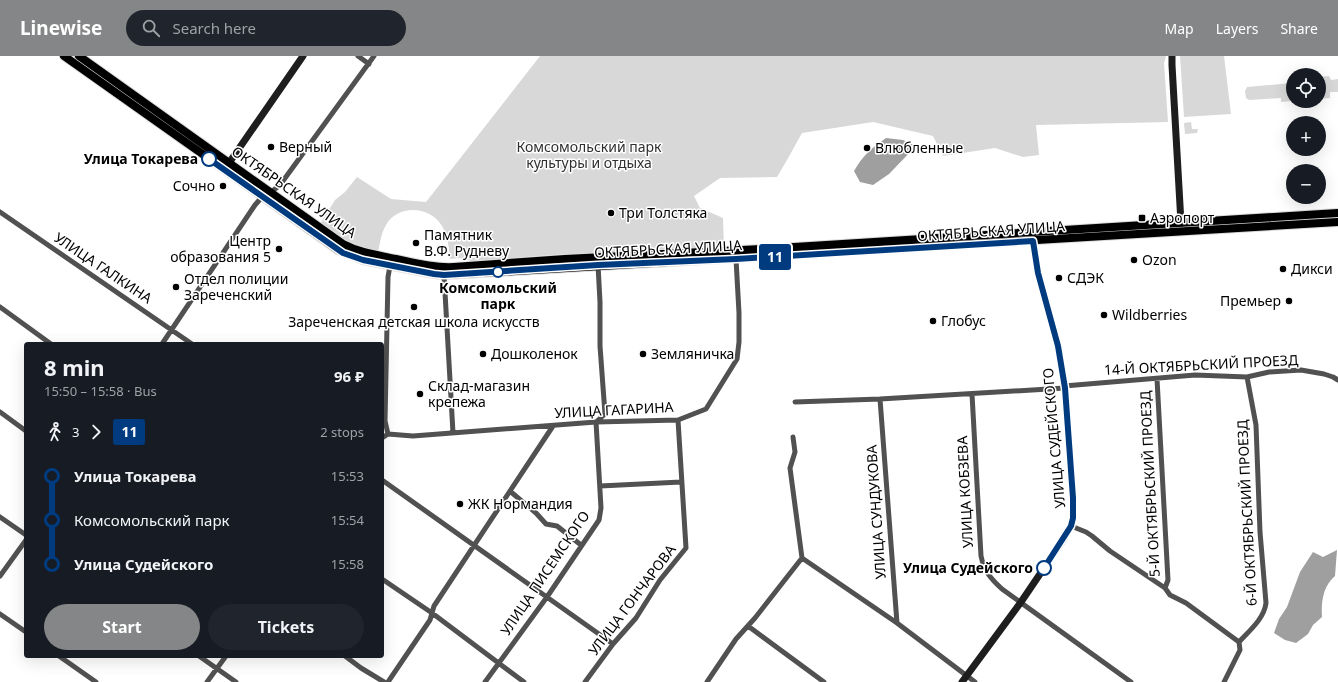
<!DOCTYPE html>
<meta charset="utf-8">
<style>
body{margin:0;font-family:"Noto Sans",sans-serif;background:#20242c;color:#f1f3f6;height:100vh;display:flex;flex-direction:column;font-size:15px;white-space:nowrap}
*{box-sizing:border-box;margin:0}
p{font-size:13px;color:#9ea1a6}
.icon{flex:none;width:22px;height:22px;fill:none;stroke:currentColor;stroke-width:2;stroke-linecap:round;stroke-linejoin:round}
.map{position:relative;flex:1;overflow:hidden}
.side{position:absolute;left:24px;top:286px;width:360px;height:316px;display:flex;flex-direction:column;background:#171b24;border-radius:4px;box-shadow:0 4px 16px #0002}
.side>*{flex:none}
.badge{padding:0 8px;border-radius:3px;font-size:14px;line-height:26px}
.tools{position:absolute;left:1286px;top:12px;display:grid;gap:8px}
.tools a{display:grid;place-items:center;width:40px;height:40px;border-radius:50%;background:#171b24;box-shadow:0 4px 16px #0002;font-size:20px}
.map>.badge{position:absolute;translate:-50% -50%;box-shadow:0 0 0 2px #fff}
.legs{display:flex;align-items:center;gap:6px;height:44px;padding:0 20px;font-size:13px}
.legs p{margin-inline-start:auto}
.head{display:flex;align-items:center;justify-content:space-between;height:68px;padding:0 20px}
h1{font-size:22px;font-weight:700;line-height:30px}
.cta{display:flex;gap:8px;margin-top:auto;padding:8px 20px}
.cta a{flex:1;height:46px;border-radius:24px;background:#858687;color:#fff;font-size:16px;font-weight:700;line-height:46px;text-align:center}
.cta a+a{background:#20242c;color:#f1f3f6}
ul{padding:0 20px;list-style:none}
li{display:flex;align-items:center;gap:14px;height:44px;font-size:15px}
li i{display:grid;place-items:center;width:6px;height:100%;margin:0 5px;background:currentColor}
li i::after{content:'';width:10px;height:10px;margin:-5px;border:3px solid;border-radius:50%;background:#171b24}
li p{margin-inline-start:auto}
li:first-child i{background:linear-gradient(#0000 50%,currentColor 0)}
li:last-child i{background:linear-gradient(currentColor 50%,#0000 0)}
header{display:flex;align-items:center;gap:24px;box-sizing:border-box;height:56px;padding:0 20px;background:#858687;color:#fff}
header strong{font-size:19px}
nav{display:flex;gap:22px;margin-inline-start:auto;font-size:14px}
.search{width:280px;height:36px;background:#20242c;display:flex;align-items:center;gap:10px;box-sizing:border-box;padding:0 14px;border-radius:22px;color:#9ea1a6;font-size:15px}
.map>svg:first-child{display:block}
</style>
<header>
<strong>Linewise</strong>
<div class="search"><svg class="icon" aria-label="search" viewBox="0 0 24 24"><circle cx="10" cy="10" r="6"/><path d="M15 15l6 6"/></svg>Search here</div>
<nav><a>Map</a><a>Layers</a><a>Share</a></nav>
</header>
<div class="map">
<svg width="1338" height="626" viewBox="0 0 1338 626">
<rect width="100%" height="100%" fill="#fff"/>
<path fill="#d8d8d8" d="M540,0H1166L1164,7L1168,66L1036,69L1039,99L1023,101L995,92L943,100L933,80L873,66L802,77L787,104L777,121L720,122L694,140L700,152L723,162L724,195L566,198L471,205L460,202L450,203C449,192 448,180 442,170C430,150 398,148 386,169C381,177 380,188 378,196L352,189L320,168L335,144L345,136L357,121L391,143L426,146Z
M1180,0H1224L1231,58L1184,61Z
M1329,20L1331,24L1338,23V36H1330V42L1319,43V21Z
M1293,27V45L1281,46V42L1249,44L1246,42L1245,35L1247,31Z
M1191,66L1192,73H1198L1197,77L1185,78L1184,67Z"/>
<path fill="#9f9f9f" d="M886,82L903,84L916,90L889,118L873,129L860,126L854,115C863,99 872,92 886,82Z
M1337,494L1335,520C1323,530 1321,546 1322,561L1313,569L1308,578L1296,587L1285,584L1274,577L1279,563L1287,551L1300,516L1313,496L1323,501Z"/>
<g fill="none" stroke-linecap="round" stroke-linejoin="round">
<g stroke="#dbdbdb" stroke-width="10">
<path id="primary" d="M64,0L338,194L363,204L434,218L444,219C742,202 1040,186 1338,166
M79,0L343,188C360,197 378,199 396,203C415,207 434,212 454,211L565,203L761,193L1338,157"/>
</g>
<path stroke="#515151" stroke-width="5" d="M358,0L369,8
M270,137L280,129L374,0
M0,156L192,288
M444,219L453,377
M0,251L51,288
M162,288L255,149L262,141
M1157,323L1168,524L1165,532
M1064,330L1195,319L1247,321L1269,316L1301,314L1324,318L1333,321L1338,324
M972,338L981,500C984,515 991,523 1002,533L1131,626
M880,343L897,567
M795,346L880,343L1065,332
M0,356L26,375
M388,378L413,380L596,366L678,364L706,353L737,303L739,286V257L736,203
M382,382L388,378L385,365L388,221L390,210
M382,424L613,588
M600,430L681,426
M511,436L536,457L546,468L557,470L581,489
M0,461L26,479
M1071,470L1086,476L1092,480L1110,495L1165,532L1170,539L1186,547L1239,586
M802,502L897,567L975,626
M0,520L26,484
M382,523L432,557L524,626
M0,558L26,576
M748,570L824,626
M59,600L96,626
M199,600L236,626
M345,600L361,612L384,626
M207,626L226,600
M388,626L430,564L434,550L553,370
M485,626L547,541L599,464L601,452L596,366L605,358L600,290V246L598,209
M585,626L613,588L636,562L660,524L686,492L678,364
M707,626L736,583L755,562L802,502L790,412L795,396L793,381
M1224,626L1240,594L1239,586C1249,575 1264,563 1266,547L1260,476L1256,369L1247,321"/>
<path stroke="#1e1e1e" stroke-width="7" d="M1172,0V9L1181,167
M229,107L303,0
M962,626L1021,546L1063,484L1071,470L1073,462V443L1065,332L1058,290L1038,217L1033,185"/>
<use href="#primary" stroke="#000" stroke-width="8"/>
</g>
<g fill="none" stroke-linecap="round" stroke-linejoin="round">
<g stroke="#fff" stroke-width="9">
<path id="line-1" d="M209,103L343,197L363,204L434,218L444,219L598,209L736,203L1033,185L1038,217L1058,290L1065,332L1073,442V462L1071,470L1044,512"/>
</g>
<use href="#line-1" stroke="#003b80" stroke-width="6"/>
</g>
<g fill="#000" stroke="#fff" stroke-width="1.5">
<circle cx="271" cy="91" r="4"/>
<circle cx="867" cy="92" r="4"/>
<circle cx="223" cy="130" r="4"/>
<circle cx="611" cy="157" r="4"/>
<rect x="1138" y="158" width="8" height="8" rx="2"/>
<circle cx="416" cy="187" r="4"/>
<circle cx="279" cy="193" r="4"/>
<circle cx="1134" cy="204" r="4"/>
<circle cx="1283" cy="213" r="4"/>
<circle cx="1059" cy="222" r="4"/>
<circle cx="176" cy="231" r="4"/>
<circle cx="1289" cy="245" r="4"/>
<circle cx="414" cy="251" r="4"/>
<circle cx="1104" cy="259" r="4"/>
<circle cx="933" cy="265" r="4"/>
<circle cx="483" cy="298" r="4"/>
<circle cx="643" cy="298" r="4"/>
<circle cx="420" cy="338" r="4"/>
<circle cx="460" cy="448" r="4"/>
</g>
<g fill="#fff" stroke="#003b80" stroke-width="2">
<circle cx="209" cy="103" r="7"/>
<circle cx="498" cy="216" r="5"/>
<circle cx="1044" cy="512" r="7"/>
</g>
<g text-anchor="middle" stroke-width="3" stroke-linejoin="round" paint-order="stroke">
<g font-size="14" fill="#000" stroke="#fff" text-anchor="start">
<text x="279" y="96">Верный</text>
<text x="875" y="97">Влюбленные</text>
<text x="215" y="135" text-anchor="end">Сочно</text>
<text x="619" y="162">Три Толстяка</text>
<text x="1150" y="167">Аэропорт</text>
<text x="424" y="184">Памятник<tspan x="424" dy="16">В.Ф. Рудневу</tspan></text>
<text x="271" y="190" text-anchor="end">Центр<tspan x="271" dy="16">образования 5</tspan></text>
<text x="1142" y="209">Ozon</text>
<text x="1291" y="218">Дикси</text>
<text x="1067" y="227">СДЭК</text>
<text x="184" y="228">Отдел полиции<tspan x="184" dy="16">Зареченский</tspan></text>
<text x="1281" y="250" text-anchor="end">Премьер</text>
<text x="1112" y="264">Wildberries</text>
<text x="941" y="270">Глобус</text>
<text x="414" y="271" text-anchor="middle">Зареченская детская школа искусств</text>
<text x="491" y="303">Дошколенок</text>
<text x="651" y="303">Земляничка</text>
<text x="428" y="335">Склад-магазин<tspan x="428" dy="16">крепежа</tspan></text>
<text x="468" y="453">ЖК Нормандия</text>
</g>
<g font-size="14" fill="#2f2f2f" stroke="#fff">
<text x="589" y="96">Комсомольский парк<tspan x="589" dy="16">культуры и отдыха</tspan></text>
</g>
<g font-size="14" font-weight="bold" fill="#000" stroke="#fff" text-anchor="end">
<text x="198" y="108">Улица Токарева</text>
<text x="498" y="237" text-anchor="middle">Комсомольский<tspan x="498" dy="16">парк</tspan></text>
<text x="1033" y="517">Улица Судейского</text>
</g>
<g font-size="14" fill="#000" stroke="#fff">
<text transform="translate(294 136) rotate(35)" y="5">ОКТЯБРЬСКАЯ УЛИЦА</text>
<text transform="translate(991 175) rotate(-4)" y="5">ОКТЯБРЬСКАЯ УЛИЦА</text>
<text transform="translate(668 193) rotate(-3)" y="5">ОКТЯБРЬСКАЯ УЛИЦА</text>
<text transform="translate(103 212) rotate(34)" y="5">УЛИЦА ГАЛКИНА</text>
<text transform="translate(1201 309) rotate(-3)" y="5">14-Й ОКТЯБРЬСКИЙ ПРОЕЗД</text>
<text transform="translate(614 354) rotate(-3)" y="5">УЛИЦА ГАГАРИНА</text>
<text transform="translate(1054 382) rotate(-95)" y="5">УЛИЦА СУДЕЙСКОГО</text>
<text transform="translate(1150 428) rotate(-93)" y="5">5-Й ОКТЯБРЬСКИЙ ПРОЕЗД</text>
<text transform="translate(965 436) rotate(-93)" y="5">УЛИЦА КОБЗЕВА</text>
<text transform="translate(876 456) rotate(-94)" y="5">УЛИЦА СУНДУКОВА</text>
<text transform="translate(1247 457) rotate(-93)" y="5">6-Й ОКТЯБРЬСКИЙ ПРОЕЗД</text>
<text transform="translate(545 517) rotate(-56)" y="5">УЛИЦА ПИСЕМСКОГО</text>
<text transform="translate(632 544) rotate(-53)" y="5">УЛИЦА ГОНЧАРОВА</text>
</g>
</g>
</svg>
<div class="tools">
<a><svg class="icon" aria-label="locate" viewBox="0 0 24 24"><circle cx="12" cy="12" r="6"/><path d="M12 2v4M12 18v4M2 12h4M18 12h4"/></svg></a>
<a>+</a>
<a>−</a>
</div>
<b class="badge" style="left:775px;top:201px;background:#003b80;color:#fff">11</b>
<section class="side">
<div class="head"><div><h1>8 min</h1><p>15:50 – 15:58 · Bus</p></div><b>96 ₽</b></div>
<div class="legs"><svg class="icon" aria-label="walk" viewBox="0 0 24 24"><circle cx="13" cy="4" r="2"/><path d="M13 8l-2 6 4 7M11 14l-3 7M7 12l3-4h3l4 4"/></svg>3<svg class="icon" aria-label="forward" viewBox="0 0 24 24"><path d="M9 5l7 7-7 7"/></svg><b class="badge" style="background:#003b80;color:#fff">11</b><p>2 stops</p></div>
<ul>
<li><i style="color:#003b80"></i><b>Улица Токарева</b><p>15:53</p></li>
<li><i style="color:#003b80"></i><span>Комсомольский парк</span><p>15:54</p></li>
<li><i style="color:#003b80"></i><b>Улица Судейского</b><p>15:58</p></li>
</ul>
<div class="cta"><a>Start</a><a>Tickets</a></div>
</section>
</div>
